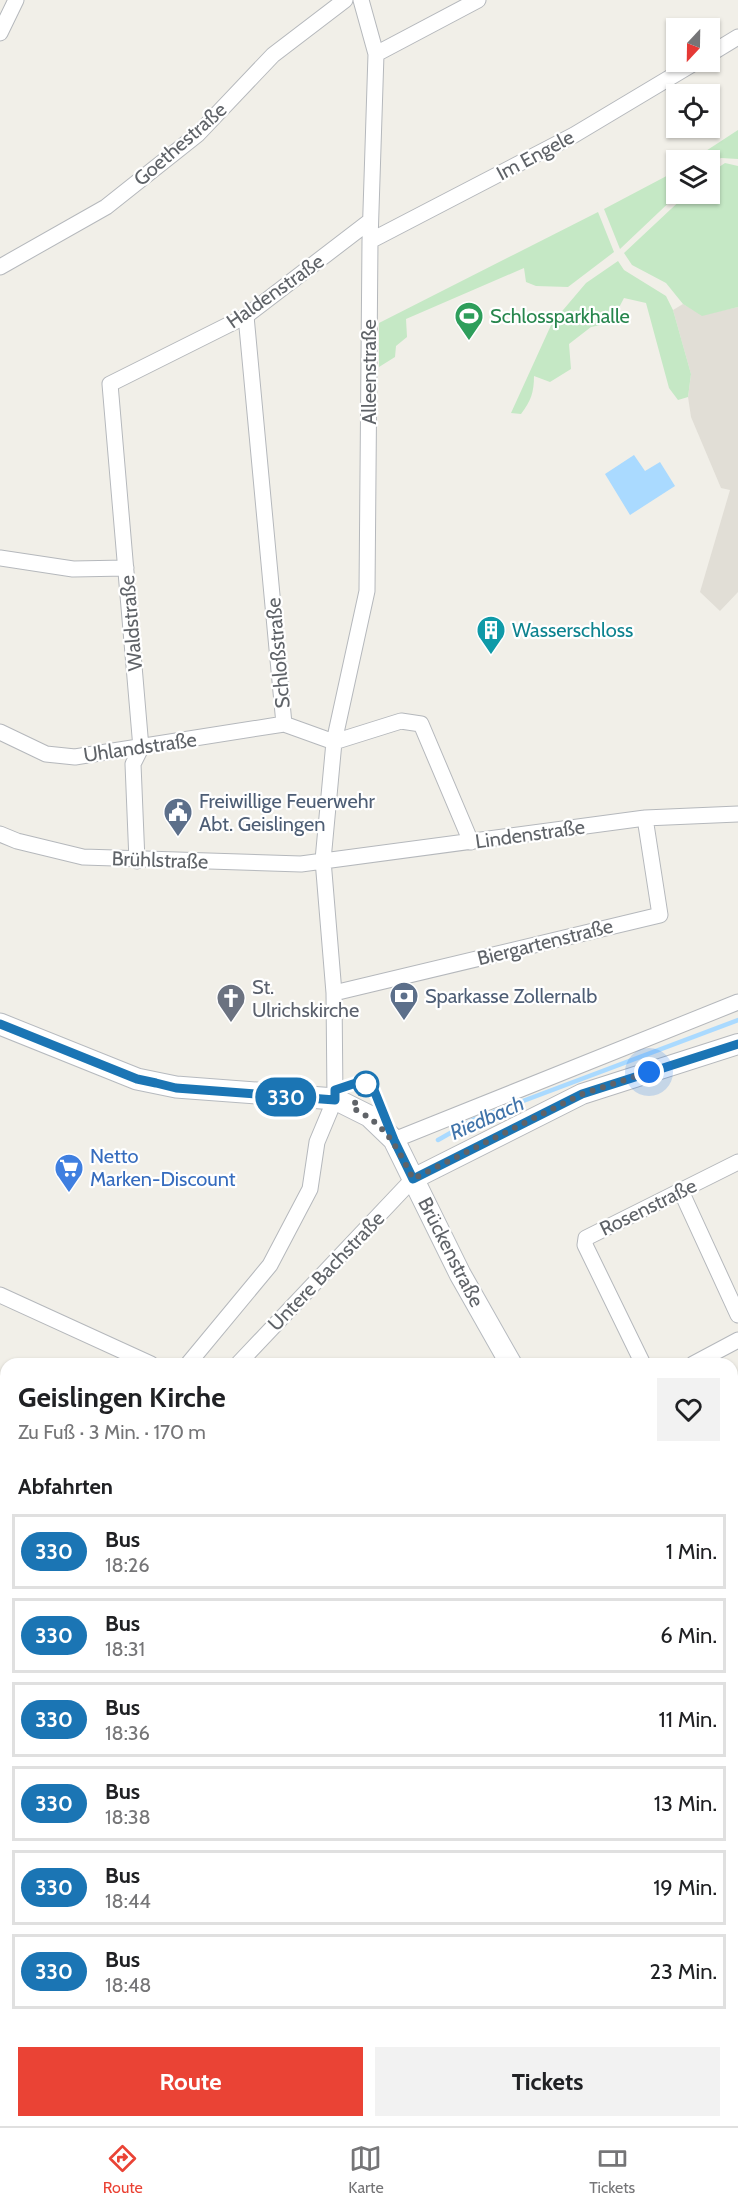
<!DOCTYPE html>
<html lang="de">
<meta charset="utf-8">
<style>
body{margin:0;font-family:Cabin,sans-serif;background:#f2f2f2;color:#202124;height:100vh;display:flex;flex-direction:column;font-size:22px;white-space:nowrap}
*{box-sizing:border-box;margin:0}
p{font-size:20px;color:#757577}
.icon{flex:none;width:33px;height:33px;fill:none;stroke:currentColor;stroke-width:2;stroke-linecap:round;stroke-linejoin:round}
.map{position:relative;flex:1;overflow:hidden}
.panel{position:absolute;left:0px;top:1358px;width:738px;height:770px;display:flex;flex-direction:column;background:#fff;border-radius:18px 18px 0 0;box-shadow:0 2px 4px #0004}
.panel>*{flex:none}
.badge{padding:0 12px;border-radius:20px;font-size:21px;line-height:39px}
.needle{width:39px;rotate:202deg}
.controls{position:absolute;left:666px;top:18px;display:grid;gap:12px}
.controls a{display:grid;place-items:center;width:54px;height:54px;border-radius:0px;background:#fff;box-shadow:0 2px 4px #0004;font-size:30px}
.you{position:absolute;width:30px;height:30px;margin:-15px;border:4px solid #fff;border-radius:50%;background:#1a73e8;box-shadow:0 0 0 9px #1a73e833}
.map>.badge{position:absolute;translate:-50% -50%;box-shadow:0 0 0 3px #fff}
h2{padding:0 18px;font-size:22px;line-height:54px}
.round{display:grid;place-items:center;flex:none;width:63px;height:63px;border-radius:0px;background:#f2f2f2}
.overview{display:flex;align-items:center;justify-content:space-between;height:102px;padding:0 18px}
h1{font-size:28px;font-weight:700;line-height:45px}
.button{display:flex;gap:12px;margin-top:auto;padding:12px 18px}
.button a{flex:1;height:69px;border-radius:0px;background:#ea4335;color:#fff;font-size:24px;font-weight:700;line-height:69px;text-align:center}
.button a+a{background:#f2f2f2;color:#202124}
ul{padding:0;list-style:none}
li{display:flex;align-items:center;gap:18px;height:75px;margin:0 12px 9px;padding:0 6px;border:3px solid #e0e0e0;border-radius:0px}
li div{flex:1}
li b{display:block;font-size:22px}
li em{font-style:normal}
li .badge{min-width:66px;font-weight:700;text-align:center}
.dock{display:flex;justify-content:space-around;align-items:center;height:84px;border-top:2px solid #e0e0e0;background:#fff;font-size:16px;color:#757577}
.dock a{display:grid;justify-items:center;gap:3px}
.dock .on{color:#ea4335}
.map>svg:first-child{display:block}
</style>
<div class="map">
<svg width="738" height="2126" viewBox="0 0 738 2126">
<rect width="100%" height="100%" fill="#f1efe8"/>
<path fill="#e1ded6" d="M683,304L702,315L738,307V592L720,611L700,592L730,490L721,488L691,417L688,397L691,374L673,310Z"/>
<path fill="#c5e8c5" d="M738,130V159L721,158L710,164V160H692Z
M725,163L738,166V307L702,316L683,304L666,283L632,265L624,253L687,194H710V173Z
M676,171L678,194L620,249L604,209Z
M598,212L614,252L568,287L536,286L526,282L524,268L406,319L407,337L396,346L395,357L379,367V323Z
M618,261L624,270L666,296L673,310L691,374L688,397L678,400L669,388L646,303L624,298L611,323L591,327L569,344L571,369L550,382L534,376C534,392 531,401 521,414L511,413L552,323L586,283Z
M6,1644V1887L0,1890V1647Z"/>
<path fill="#aadaff" d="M634,455L645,471L660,462L675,486L630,515L605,474Z"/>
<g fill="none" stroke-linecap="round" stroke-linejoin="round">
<path stroke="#aadaff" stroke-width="4.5" d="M438,1140L475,1119L738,1020
M0,1570L6,1566"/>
<g stroke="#b5b8bc" stroke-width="17">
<path id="minor" d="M0,33L16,0
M376,54L478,0
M710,54L738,37
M370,241L574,135L696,62
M0,267L106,207L198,134L273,55L345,0
M246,316L284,724
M0,558L73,569L126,568
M0,732L46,754L75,757L284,724L334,742
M334,742L401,721L421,724L471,842
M0,834L17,841L83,857L301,864L645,818L738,814
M137,861L133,764L141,748L110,384L246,316L370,221
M334,993L660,915L645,818
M394,1140L738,1002
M681,1191L738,1315
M0,1295L151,1364
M188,1364L270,1265L310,1189L317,1142L335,1099L334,993L323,860L334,742L367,591L370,241L376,54L361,0
M238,1364L413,1179
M643,1364L585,1245L586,1238L738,1162
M693,1364L738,1340
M0,1500L6,1498
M732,1540L738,1538
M732,1884H738
M0,1934L6,1931
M732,2052H738
M549,2121L550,2126
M725,2121L726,2126"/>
</g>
<g stroke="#b5b8bc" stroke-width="22">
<path id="tertiary" d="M413,1179L582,1094L738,1044"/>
</g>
<g stroke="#b6babf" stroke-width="23">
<path id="secondary" d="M0,1024L137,1079L176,1087L335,1099L369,1116L394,1140L460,1274L511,1364
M372,2126L375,2121"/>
</g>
<use href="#minor" stroke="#fff" stroke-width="15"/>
<use href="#tertiary" stroke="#fff" stroke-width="20"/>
<use href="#secondary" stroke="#fff" stroke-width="21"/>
</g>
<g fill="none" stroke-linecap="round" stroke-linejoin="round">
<g stroke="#fff" stroke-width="14">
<path id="line" d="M0,1024L137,1079L156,1083L176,1088L335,1100V1090L356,1083L372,1085L394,1140L413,1179L582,1094L738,1044"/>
</g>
<use href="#line" stroke="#1b75b4" stroke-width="9"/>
<path stroke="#5f6368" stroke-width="6" stroke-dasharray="0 10.8" d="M366,1084L352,1108C386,1124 397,1147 413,1179L582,1094L649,1072"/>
</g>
<defs>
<g id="stadium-pin" transform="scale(1.5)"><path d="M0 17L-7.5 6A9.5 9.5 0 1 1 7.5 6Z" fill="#2e9e5b" stroke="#fff"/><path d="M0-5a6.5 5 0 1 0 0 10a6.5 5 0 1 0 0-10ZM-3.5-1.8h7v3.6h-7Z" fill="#fff"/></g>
<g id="building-pin" transform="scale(1.5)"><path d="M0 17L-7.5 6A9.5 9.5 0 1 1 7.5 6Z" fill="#0f9aa8" stroke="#fff"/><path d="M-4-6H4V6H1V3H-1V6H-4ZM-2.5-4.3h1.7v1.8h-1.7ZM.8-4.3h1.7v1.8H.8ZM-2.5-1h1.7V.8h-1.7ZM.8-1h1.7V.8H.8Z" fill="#fff"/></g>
<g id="civic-pin" transform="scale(1.5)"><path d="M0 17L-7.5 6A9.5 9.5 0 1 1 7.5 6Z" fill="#5c6f8a" stroke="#fff"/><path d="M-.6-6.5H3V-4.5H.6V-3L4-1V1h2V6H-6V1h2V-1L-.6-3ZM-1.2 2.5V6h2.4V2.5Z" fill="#fff"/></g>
<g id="bank-pin" transform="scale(1.5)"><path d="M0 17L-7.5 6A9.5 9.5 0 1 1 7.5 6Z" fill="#5c6f8a" stroke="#fff"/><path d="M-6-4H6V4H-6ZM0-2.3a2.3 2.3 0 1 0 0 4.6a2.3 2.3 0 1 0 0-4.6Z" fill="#fff"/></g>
<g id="church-pin" transform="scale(1.5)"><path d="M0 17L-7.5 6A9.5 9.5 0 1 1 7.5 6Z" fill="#6b7280" stroke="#fff"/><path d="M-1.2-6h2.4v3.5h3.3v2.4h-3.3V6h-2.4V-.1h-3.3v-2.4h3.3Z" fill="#fff"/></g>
<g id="supermarket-pin" transform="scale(1.5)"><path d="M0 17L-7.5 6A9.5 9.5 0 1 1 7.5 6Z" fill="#3f7fe0" stroke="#fff"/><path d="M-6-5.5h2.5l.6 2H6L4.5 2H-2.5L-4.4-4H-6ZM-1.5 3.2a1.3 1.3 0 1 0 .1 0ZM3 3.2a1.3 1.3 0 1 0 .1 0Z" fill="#fff"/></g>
</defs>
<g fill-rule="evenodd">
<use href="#stadium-pin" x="469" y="316"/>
<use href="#building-pin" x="491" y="630"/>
<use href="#civic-pin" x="178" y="812"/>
<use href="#bank-pin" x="404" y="996"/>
<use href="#church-pin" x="231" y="998"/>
<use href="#supermarket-pin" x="69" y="1168"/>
</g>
<circle fill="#fff" stroke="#1b75b4" stroke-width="3" cx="366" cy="1084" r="12"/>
<g text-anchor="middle" stroke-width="4.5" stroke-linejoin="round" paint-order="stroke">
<g font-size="20" fill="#5f6368" stroke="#fff">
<text transform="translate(180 144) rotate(-41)" y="7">Goethestraße</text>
<text transform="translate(535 155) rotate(-28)" y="7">Im Engele</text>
<text transform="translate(275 291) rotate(-35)" y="7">Haldenstraße</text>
<text transform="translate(369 372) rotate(-90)" y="7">Alleenstraße</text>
<text transform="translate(131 623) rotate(-95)" y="7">Waldstraße</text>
<text transform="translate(278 653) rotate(-95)" y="7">Schloßstraße</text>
<text transform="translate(140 747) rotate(-8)" y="7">Uhlandstraße</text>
<text transform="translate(530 834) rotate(-8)" y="7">Lindenstraße</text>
<text transform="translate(160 860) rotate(2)" y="7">Brühlstraße</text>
<text transform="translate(545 942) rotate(-14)" y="7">Biergartenstraße</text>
<text transform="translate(648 1207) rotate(-26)" y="7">Rosenstraße</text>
<text transform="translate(451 1252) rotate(63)" y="7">Brückenstraße</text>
<text transform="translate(326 1271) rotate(-46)" y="7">Untere Bachstraße</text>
</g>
<g font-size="20" fill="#27864d" stroke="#fff" text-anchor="start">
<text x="490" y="323">Schlossparkhalle</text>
</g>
<g font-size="20" fill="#0d838f" stroke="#fff" text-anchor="start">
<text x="512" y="637">Wasserschloss</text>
</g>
<g font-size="20" fill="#4e5e75" stroke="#fff" text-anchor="start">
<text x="199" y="808">Freiwillige Feuerwehr<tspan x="199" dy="23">Abt. Geislingen</tspan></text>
<text x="425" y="1003">Sparkasse Zollernalb</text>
</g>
<g font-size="20" fill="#5b616d" stroke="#fff" text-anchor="start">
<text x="252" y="994">St.<tspan x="252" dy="23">Ulrichskirche</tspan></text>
</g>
<g font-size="20" fill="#366cbe" stroke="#fff" text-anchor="start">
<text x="90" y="1163">Netto<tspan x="90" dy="23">Marken-Discount</tspan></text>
</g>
<g font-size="21" font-style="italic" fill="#4174aa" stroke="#fff">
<text transform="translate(487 1118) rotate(-24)" y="7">Riedbach</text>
</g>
</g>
</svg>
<div class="controls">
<a><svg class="needle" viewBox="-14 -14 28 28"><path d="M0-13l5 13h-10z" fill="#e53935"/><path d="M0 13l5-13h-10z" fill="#757577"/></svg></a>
<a><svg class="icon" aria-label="locate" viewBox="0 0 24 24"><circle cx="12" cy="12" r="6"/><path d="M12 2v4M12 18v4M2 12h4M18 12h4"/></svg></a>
<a><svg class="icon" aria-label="layers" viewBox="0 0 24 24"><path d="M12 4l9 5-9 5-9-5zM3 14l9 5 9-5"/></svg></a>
</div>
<div class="you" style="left:649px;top:1072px"></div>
<b class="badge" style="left:286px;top:1097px;background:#1b75b4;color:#fff">330</b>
<section class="panel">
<div class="overview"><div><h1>Geislingen Kirche</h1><p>Zu Fuß · 3 Min. · 170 m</p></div><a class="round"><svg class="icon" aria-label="heart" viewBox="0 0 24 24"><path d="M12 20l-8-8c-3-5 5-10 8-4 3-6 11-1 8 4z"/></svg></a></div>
<h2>Abfahrten</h2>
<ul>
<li><span class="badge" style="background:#1b75b4;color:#fff">330</span><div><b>Bus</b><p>18:26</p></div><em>1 Min.</em></li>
<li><span class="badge" style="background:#1b75b4;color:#fff">330</span><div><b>Bus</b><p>18:31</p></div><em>6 Min.</em></li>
<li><span class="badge" style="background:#1b75b4;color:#fff">330</span><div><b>Bus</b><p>18:36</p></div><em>11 Min.</em></li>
<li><span class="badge" style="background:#1b75b4;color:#fff">330</span><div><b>Bus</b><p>18:38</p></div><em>13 Min.</em></li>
<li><span class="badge" style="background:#1b75b4;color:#fff">330</span><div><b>Bus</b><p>18:44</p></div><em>19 Min.</em></li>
<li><span class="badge" style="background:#1b75b4;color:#fff">330</span><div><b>Bus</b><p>18:48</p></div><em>23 Min.</em></li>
</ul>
<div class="button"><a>Route</a><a>Tickets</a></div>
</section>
</div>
<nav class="dock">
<a class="on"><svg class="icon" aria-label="directions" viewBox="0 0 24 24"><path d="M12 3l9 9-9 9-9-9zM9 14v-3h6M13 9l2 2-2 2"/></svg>Route</a>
<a><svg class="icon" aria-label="map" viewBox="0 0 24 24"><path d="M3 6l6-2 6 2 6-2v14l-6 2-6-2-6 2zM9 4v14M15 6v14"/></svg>Karte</a>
<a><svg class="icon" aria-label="tickets" viewBox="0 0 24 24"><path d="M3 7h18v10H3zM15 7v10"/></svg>Tickets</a>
</nav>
